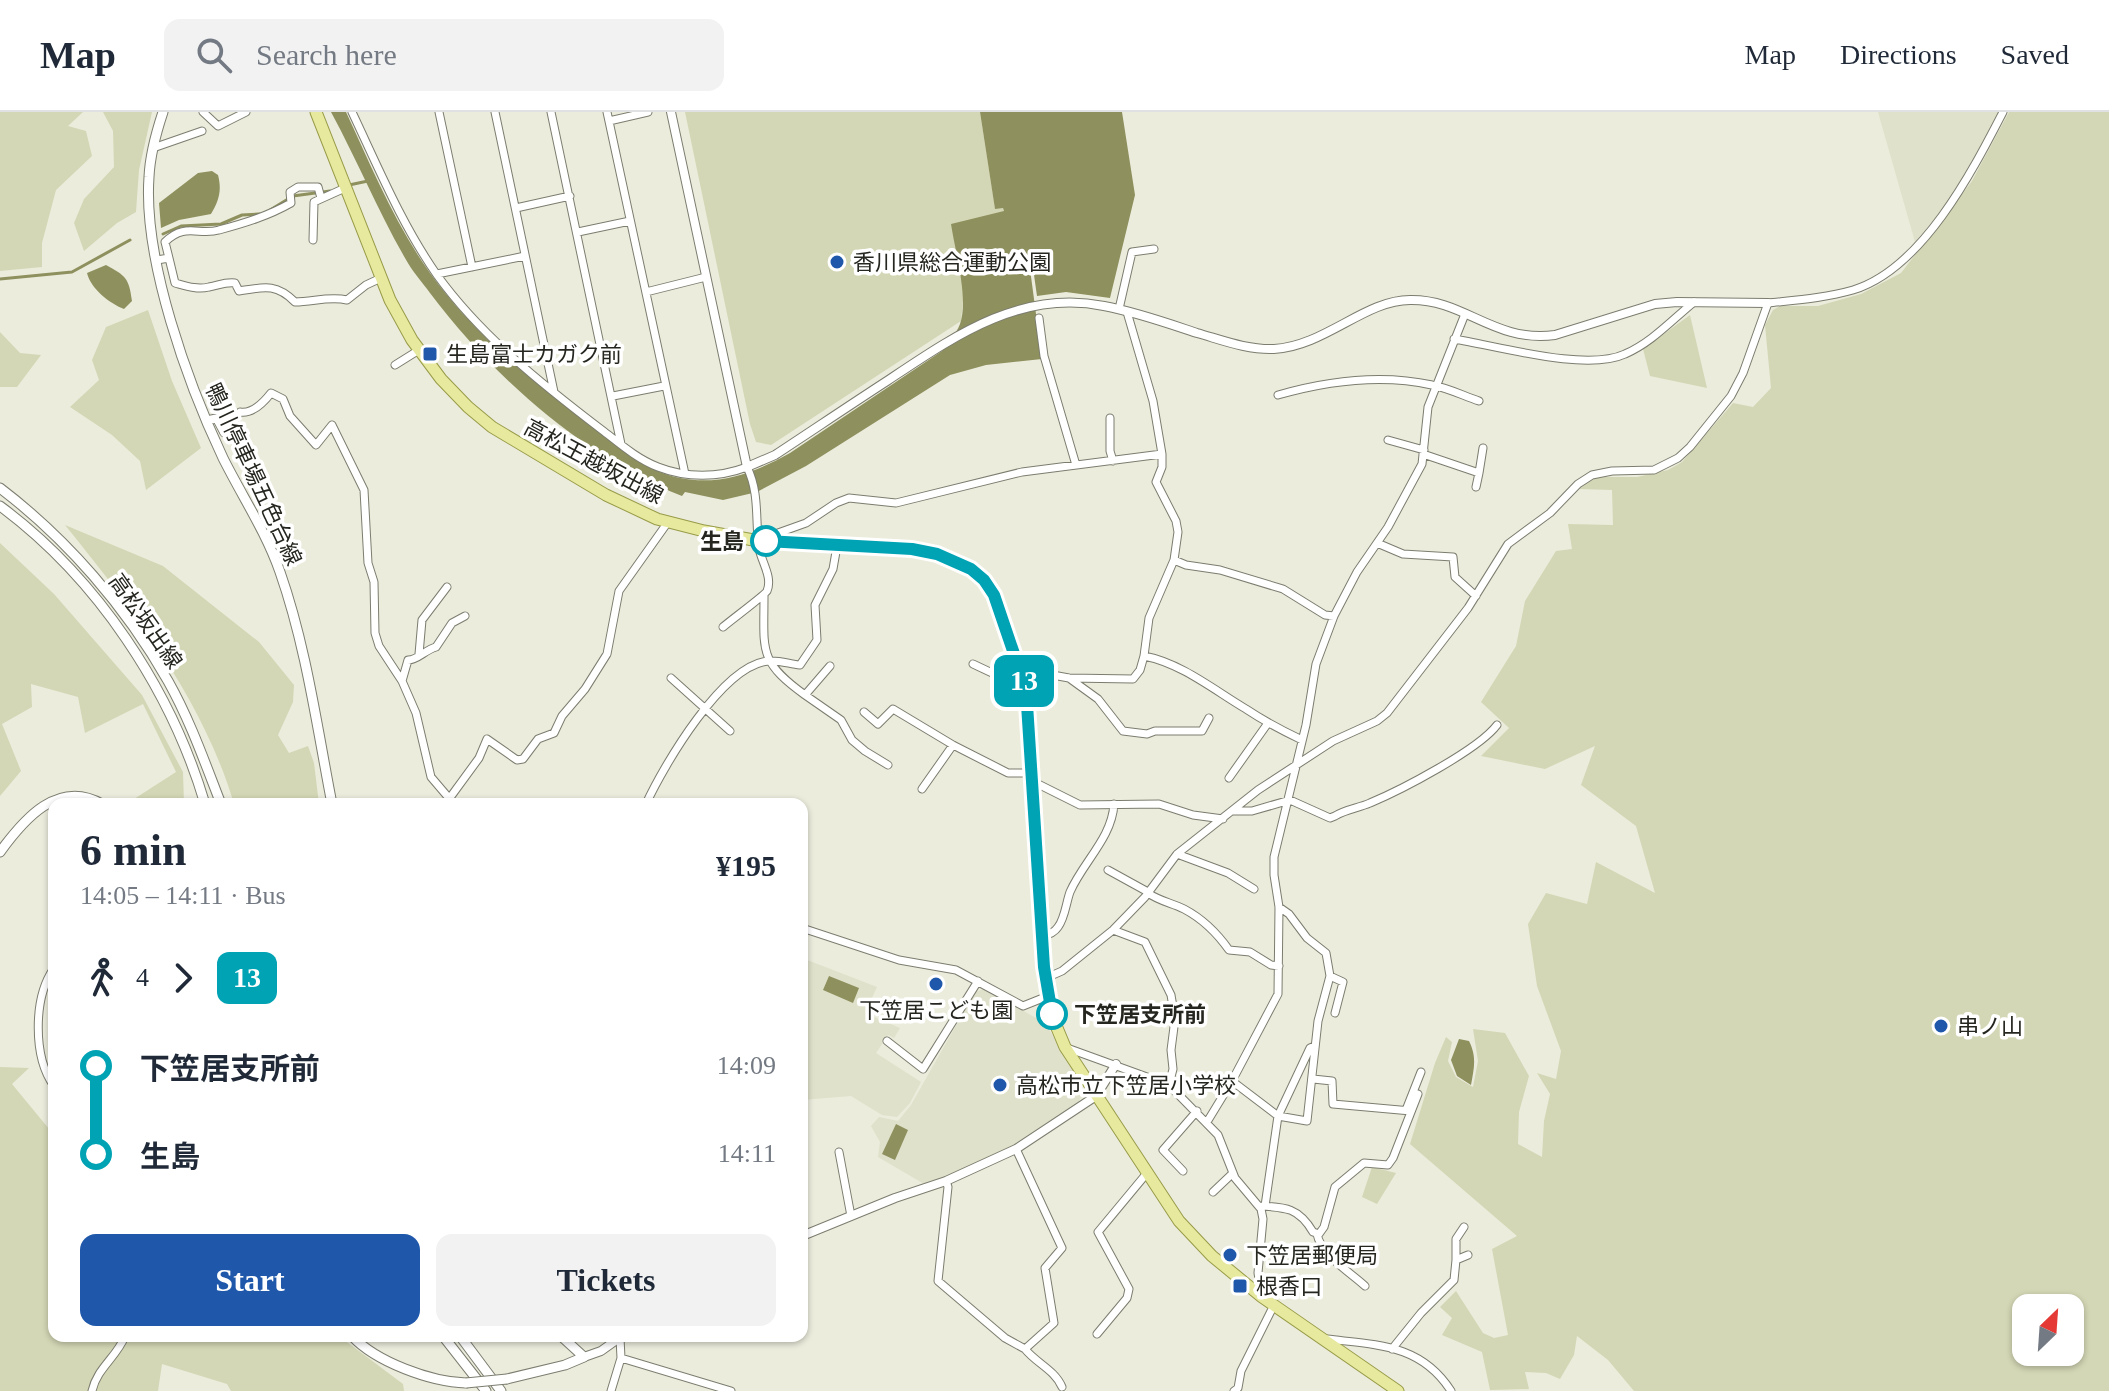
<!DOCTYPE html>
<meta charset="utf-8">
<style>
body{margin:0;font-family:"Times New Roman","Noto Sans JP",serif;background:#f2f2f3;color:#1f2937;height:100vh;display:flex;flex-direction:column;font-size:30px;white-space:nowrap}
*{box-sizing:border-box;margin:0}
p{font-size:26px;color:#747a83}
.icon{flex:none;width:44px;height:44px;fill:none;stroke:currentColor;stroke-width:2;stroke-linecap:round;stroke-linejoin:round}
.map{position:relative;flex:1;overflow:hidden}
.side{position:absolute;left:48px;top:686px;width:760px;height:544px;display:flex;flex-direction:column;background:#fff;border-radius:16px;box-shadow:0 2px 6px #0004}
.side>*{flex:none}
.badge{padding:0 16px;border-radius:12px;font-size:28px;line-height:52px}
.needle{width:52px;rotate:25deg}
.fabs{position:absolute;left:2012px;top:1182px;display:grid;gap:16px}
.fabs a{display:grid;place-items:center;width:72px;height:72px;border-radius:16px;background:#fff;box-shadow:0 2px 6px #0004;font-size:40px}
.map>.badge{position:absolute;translate:-50% -50%;box-shadow:0 0 0 4px #fff}
.legs{display:flex;align-items:center;gap:12px;height:88px;padding:0 32px;font-size:26px}
.legs p{margin-inline-start:auto}
.head{display:flex;align-items:center;justify-content:space-between;height:136px;padding:0 32px}
h1{font-size:44px;font-weight:600;line-height:60px}
.action{display:flex;gap:16px;margin-top:auto;padding:16px 32px}
.action a{flex:1;height:92px;border-radius:16px;background:#1f58aa;color:#fff;font-size:32px;font-weight:600;line-height:92px;text-align:center}
.action a+a{background:#f2f2f3;color:#1f2937}
ul{padding:0 32px;list-style:none}
li{display:flex;align-items:center;gap:28px;height:88px;font-size:30px}
li i{display:grid;place-items:center;width:12px;height:100%;margin:0 10px;background:currentColor}
li i::after{content:'';width:20px;height:20px;margin:-10px;border:6px solid;border-radius:50%;background:#fff}
li p{margin-inline-start:auto}
li:first-child i{background:linear-gradient(#0000 50%,currentColor 0)}
li:last-child i{background:linear-gradient(currentColor 50%,#0000 0)}
header{display:flex;align-items:center;gap:48px;box-sizing:border-box;height:112px;padding:0 40px;background:#fff;border-bottom:2px solid #e0e1e3}
header strong{font-size:38px}
nav{display:flex;gap:44px;margin-inline-start:auto;font-size:28px}
.search{width:560px;height:72px;background:#f2f2f3;display:flex;align-items:center;gap:20px;box-sizing:border-box;padding:0 28px;border-radius:16px;color:#747a83;font-size:30px}
.map>svg:first-child{display:block}
</style>
<header>
<strong>Map</strong>
<div class="search"><svg class="icon" aria-label="search" viewBox="0 0 24 24"><circle cx="10" cy="10" r="6"/><path d="M15 15l6 6"/></svg>Search here</div>
<nav><a>Map</a><a>Directions</a><a>Saved</a></nav>
</header>
<div class="map">
<svg width="2109" height="1279" viewBox="0 0 2109 1279">
<rect width="100%" height="100%" fill="#ebecdc"/>
<path fill="#dfe1ca" d="M1878,0H2000L1966,63L1939,102L1915,130Z
M802,846L877,875L865,901L900,916L894,926L888,923L876,941L921,970L910,991L897,1005L882,1003L851,984L802,988Z
M984,877L1045,911L1078,964L1075,967L1083,980L1076,996L1015,1036L926,1073L878,1045L880,1030L871,1014L879,1005L898,1009L911,993L975,880Z"/>
<path fill="#d4d7b5" fill-rule="evenodd" d="M0,0H83L68,14L86,19L92,44L56,78L42,131V155L0,159Z
M103,0H152L139,58L136,100L117,111L84,139L74,111L84,87L114,55L113,19Z
M685,0H980L995,96H1003L1004,99L963,188L961,209L771,333L756,330L750,312Z
M2009,0H2109V1279H1634L1608,1248L1577,1224L1574,1243L1560,1267L1546,1261L1525,1260L1529,1277L1490,1278L1482,1240L1442,1223L1452,1206L1440,1195L1456,1179L1483,1221L1494,1226L1508,1223L1492,1137L1517,1124L1410,1032L1435,951L1446,925L1452,930L1448,949L1456,965L1473,975L1478,949L1473,917L1505,921L1529,964L1519,1000L1518,1032L1542,1045L1544,1009L1550,982L1537,961L1556,967L1561,939L1537,874L1528,812L1546,781L1587,792L1596,750L1655,781L1636,714L1581,673L1595,634L1545,657L1481,644L1509,616L1481,590L1516,534L1525,489L1556,439L1572,437L1568,412L1613,413L1612,378L1579,377L1594,365H1637L1668,358L1682,350L1733,291L1753,295L1771,276L1765,213L1773,198L1780,194H1818L1861,182L1901,161L1972,69ZM2026,1196H2070V1240H2026Z
M148,198L172,269L201,336L146,378L140,349L112,323L70,295L99,268L92,248L106,215Z
M1690,203L1707,276L1650,264L1643,237Z
M0,220L20,241L41,243L17,275H0Z
M65,413L163,454L259,530L294,573L293,590L278,623L289,641L308,634L314,651L319,692H234C203,587 133,497 65,413Z
M0,431L54,482L142,583L183,660L184,692H138L134,687L176,660L143,592L85,621L78,585L31,572L32,595L2,612L21,659L0,684Z
M0,955L29,956L12,972L54,1023V1224H339L403,1272L404,1279H231L227,1272L162,1252L158,1279H0Z
M1372,1055L1396,1061L1377,1092L1362,1085Z"/>
<path fill="#8e905e" d="M331,0H346C371,54 395,112 430,161C473,221 530,267 588,311C616,333 644,359 680,366C721,374 756,360 790,341L942,239C949,231 956,222 960,212C969,187 955,139 951,112L1004,99L1003,96L995,97L980,0H1122L1135,83L1110,186L1066,180L1037,184L1031,142H1028L1042,247L986,253L950,263L806,354L757,380L723,388L685,380L682,384C584,345 493,265 430,181C422,170 412,159 405,146C378,99 357,48 331,0Z
M212,59L218,63C222,78 219,89 211,102L179,108L161,116L159,91L198,61Z
M106,153C126,164 129,166 132,189L124,197C109,191 91,177 87,161Z
M829,864L859,876L853,891L823,878Z
M1459,927L1469,929C1477,945 1474,956 1471,973L1457,964L1451,948Z
M896,1012L908,1018L895,1048L882,1042Z"/>
<g fill="none" stroke-linecap="round" stroke-linejoin="round">
<path stroke="#8e905e" stroke-width="3" d="M349,73L368,69
M270,98L293,84L330,79
M163,122L181,114L221,112L242,103L259,102
M0,167L72,160L130,128"/>
<g stroke="#7c7d6f" stroke-width="9">
<path id="minor" d="M203,0L218,14L246,0
M352,0C378,55 402,113 437,163C481,224 543,273 602,318C619,331 637,347 658,355C686,366 718,366 747,355C760,382 755,408 759,436C761,449 773,465 767,479C765,483 731,508 723,515
M439,0L472,155
M495,0L554,280
M551,0L621,332
M607,0L685,362
M609,9L648,0
M153,36L202,19
M516,96L570,84
M578,120L630,109
M313,128L314,90L345,76
M169,146L175,171C186,174 197,178 209,175C220,173 224,170 235,171L239,179C264,175 276,171 295,190C313,190 329,184 347,188L366,173L381,166
M157,148L169,146L165,130C185,110 199,124 219,118C245,111 268,104 291,91L290,80L298,75H318L321,86
M437,162L525,144
M646,180L706,165
M1119,197L1132,140L1154,137
M1127,200L1153,289L1162,342V355L1156,370L1176,409L1178,420L1174,448L1149,506L1144,544C1181,551 1214,578 1246,597C1264,609 1283,619 1302,628
M1039,206L1044,244L1076,353
M1454,227C1498,234 1586,260 1625,242C1651,231 1672,208 1694,190
M395,253L419,238
M1278,283C1327,269 1382,262 1432,273C1448,276 1464,284 1479,289
M613,284L664,274
M1110,306V339L1113,349
M207,308L216,306L224,321L240,300C252,302 264,290 271,281L283,287L290,304L316,333L332,313L364,378L368,451L374,470L375,521L379,534L402,569L416,601L431,665L454,692
M1388,328L1424,338
M1423,342L1479,361L1476,375
M1479,361L1483,336
M764,426L806,411L836,391L849,386L896,391L1022,360L1162,342
M1377,431L1403,442L1453,445L1455,465L1476,484
M1174,448L1186,453L1220,458L1283,477L1325,503L1334,504L1357,460L1388,415L1422,352L1428,295L1465,202
M764,484C764,539 758,549 805,583L830,554
M419,542L422,508L447,475
M1017,547L1047,562L1069,566L1133,567L1140,558L1144,544
M973,552L1026,577
M671,566L730,619
M1069,566L1098,587L1123,619L1147,622L1155,619H1202L1209,606
M402,569L408,548C418,548 425,538 436,535L452,511L465,504
M805,583L841,608L852,628L865,639L888,653
M864,600L878,612L893,597L953,633L1008,661H1032
M1229,666L1268,611
M1032,669L1080,693L1159,692L1193,703L1223,707
M922,677L953,633
M449,687L479,646L487,627L517,648L523,647L538,627L554,621L562,604L585,577L607,542L619,479L668,410
M646,692C664,653 723,552 769,549C779,548 790,552 800,553L817,528L815,493L833,457L837,434
M1233,699H1252L1290,688L1330,706L1335,704C1346,697 1359,696 1370,691C1401,678 1478,638 1497,613
M1177,742L1228,761L1254,777
M1108,758L1148,780
M1148,781C1159,789 1172,791 1184,797C1203,807 1217,821 1229,838L1250,840L1271,853L1279,854
M1279,795L1289,802L1307,826L1326,841L1330,864L1343,870L1335,901
M802,816L899,848L956,858L1023,894L1048,884
M1113,818L1145,830L1171,883L1175,907L1171,938L1173,957L1169,973
M1042,824C1048,823 1054,821 1058,815C1065,806 1066,791 1070,780C1083,750 1112,726 1114,692
M54,856C33,886 33,945 54,974
M1046,866L1062,859L1113,818L1145,785L1177,742L1258,678L1333,629L1377,609L1387,601L1468,496L1508,432L1550,401L1578,372L1592,363L1612,359L1654,358L1678,346L1690,335L1731,284L1743,261L1768,191C1796,188 1825,186 1853,178C1922,157 1972,60 2003,0
M887,929L923,957L978,869
M1067,936L1169,973L1218,1023L1235,1066L1261,1097L1263,1107L1258,1161L1262,1185
M1313,967L1332,969L1333,992L1411,999
M1232,969L1278,1004L1307,1009L1318,909L1330,864
M1406,998L1421,960
M1207,1010L1232,969L1278,882L1279,795L1274,763V745L1306,613L1316,552L1334,504
M1016,1037L1062,1136L1045,1156L1054,1211L1025,1237C1036,1251 1055,1258 1062,1275
M839,1040L851,1104
M1183,1059L1163,1038L1197,999
M946,1069L948,1075L938,1169L1005,1226L1025,1237
M1213,1080L1233,1061
M1259,1094C1286,1095 1299,1096 1313,1120L1319,1122L1324,1115L1335,1075L1364,1051L1388,1053L1393,1046L1418,982
M1265,1094L1278,1004L1310,936L1315,934
M1317,1122C1321,1143 1350,1160 1365,1174
M1456,1148V1127L1464,1115
M1097,1222L1127,1186L1129,1177L1098,1120L1147,1061
M620,1226L621,1246L731,1279
M1327,1227C1377,1233 1421,1232 1451,1279
M1392,1237L1421,1201L1454,1168L1456,1148L1468,1143
M92,1279C97,1256 117,1245 125,1224
M611,1279L621,1246
M1234,1279L1238,1276L1241,1259L1274,1193"/>
</g>
<g stroke="#7c7d6f" stroke-width="10">
<path id="tertiary" d="M671,0L747,355L775,343C813,318 850,293 887,269C953,225 1020,177 1104,194C1136,200 1167,211 1197,221C1222,228 1247,238 1274,237C1325,234 1365,188 1410,188C1465,187 1493,231 1555,223L1655,192L1677,190L1768,191
M802,1124L895,1086L946,1069L1016,1037L1096,984L1116,952
M584,1245L601,1239L622,1224"/>
</g>
<g stroke="#7c7d6f" stroke-width="11">
<path id="secondary" d="M163,0C156,21 150,43 149,65C143,148 188,272 223,346C242,384 266,420 280,460C306,534 317,615 332,692
M0,376C67,427 126,495 168,569C190,608 205,651 221,692
M0,394C97,466 171,577 205,692
M0,740C24,707 58,667 102,692
M352,1224C376,1250 431,1270 466,1271
M443,1224L486,1279
M460,1224L501,1279
M507,1267L565,1253L584,1245L561,1224"/>
</g>
<g stroke="#989b48" stroke-width="13">
<path id="primary" d="M316,0L390,188L412,228L441,267L468,295L492,315L606,383L657,407L704,419L759,429L912,437L956,449L984,468L994,483L1003,506L1026,577L1044,855L1052,904L1065,935L1179,1109L1212,1144L1262,1185L1398,1279"/>
</g>
<use href="#minor" stroke="#fff" stroke-width="7"/>
<use href="#tertiary" stroke="#fff" stroke-width="8"/>
<use href="#secondary" stroke="#fff" stroke-width="9"/>
<use href="#primary" stroke="#e6e99e" stroke-width="11"/>
<g stroke="#7c7d6f" stroke-width="11" stroke-linecap="butt">
<path id="secondary-bridge" d="M466,1271L507,1267"/>
</g>
<use href="#secondary-bridge" stroke="#fff" stroke-width="9"/>
</g>
<g fill="none" stroke-linecap="round" stroke-linejoin="round">
<g stroke="#fff" stroke-width="18">
<path id="line-1" d="M766,429L912,437L937,442L971,457L984,468L994,483L1026,577L1044,855L1052,902"/>
</g>
<use href="#line-1" stroke="#00a3b4" stroke-width="12"/>
</g>
<g fill="#1f58aa" stroke="#fff" stroke-width="3">
<circle cx="837" cy="150" r="8"/>
<rect x="422" y="234" width="16" height="16" rx="4"/>
<circle cx="936" cy="872" r="8"/>
<circle cx="1941" cy="914" r="8"/>
<circle cx="1000" cy="973" r="8"/>
<circle cx="1230" cy="1143" r="8"/>
<rect x="1232" y="1166" width="16" height="16" rx="4"/>
</g>
<g fill="#fff" stroke="#00a3b4" stroke-width="4">
<circle cx="766" cy="429" r="14"/>
<circle cx="1052" cy="902" r="14"/>
</g>
<g text-anchor="middle" stroke-width="7" stroke-linejoin="round" paint-order="stroke">
<g font-size="22" fill="#262620" stroke="#fff" text-anchor="start">
<text x="853" y="158">香川県総合運動公園</text>
<text x="446" y="250">生島富士カガク前</text>
<text x="936" y="906" text-anchor="middle">下笠居こども園</text>
<text x="1957" y="922">串ノ山</text>
<text x="1016" y="981">高松市立下笠居小学校</text>
<text x="1246" y="1151">下笠居郵便局</text>
<text x="1256" y="1182">根香口</text>
</g>
<g font-size="22" fill="#262620" stroke="#fff">
<text transform="translate(594 349) rotate(28)" y="8">高松王越坂出線</text>
<text transform="translate(254 362) rotate(65)" y="8">鴨川停車場五色台線</text>
<text transform="translate(146 509) rotate(55)" y="8">高松坂出線</text>
</g>
<g font-size="22" font-weight="bold" fill="#262620" stroke="#fff" text-anchor="end">
<text x="744" y="437">生島</text>
<text x="1074" y="910" text-anchor="start">下笠居支所前</text>
</g>
</g>
</svg>
<div class="fabs">
<a><svg class="needle" viewBox="-14 -14 28 28"><path d="M0-13l5 13h-10z" fill="#e53935"/><path d="M0 13l5-13h-10z" fill="#747a83"/></svg></a>
</div>
<b class="badge" style="left:1024px;top:569px;background:#00a3b4;color:#fff">13</b>
<section class="side">
<div class="head"><div><h1>6 min</h1><p>14:05 – 14:11 · Bus</p></div><b>¥195</b></div>
<div class="legs"><svg class="icon" aria-label="walk" viewBox="0 0 24 24"><circle cx="13" cy="4" r="2"/><path d="M13 8l-2 6 4 7M11 14l-3 7M7 12l3-4h3l4 4"/></svg>4<svg class="icon" aria-label="forward" viewBox="0 0 24 24"><path d="M9 5l7 7-7 7"/></svg><b class="badge" style="background:#00a3b4;color:#fff">13</b></div>
<ul>
<li><i style="color:#00a3b4"></i><b>下笠居支所前</b><p>14:09</p></li>
<li><i style="color:#00a3b4"></i><b>生島</b><p>14:11</p></li>
</ul>
<div class="action"><a>Start</a><a>Tickets</a></div>
</section>
</div>
